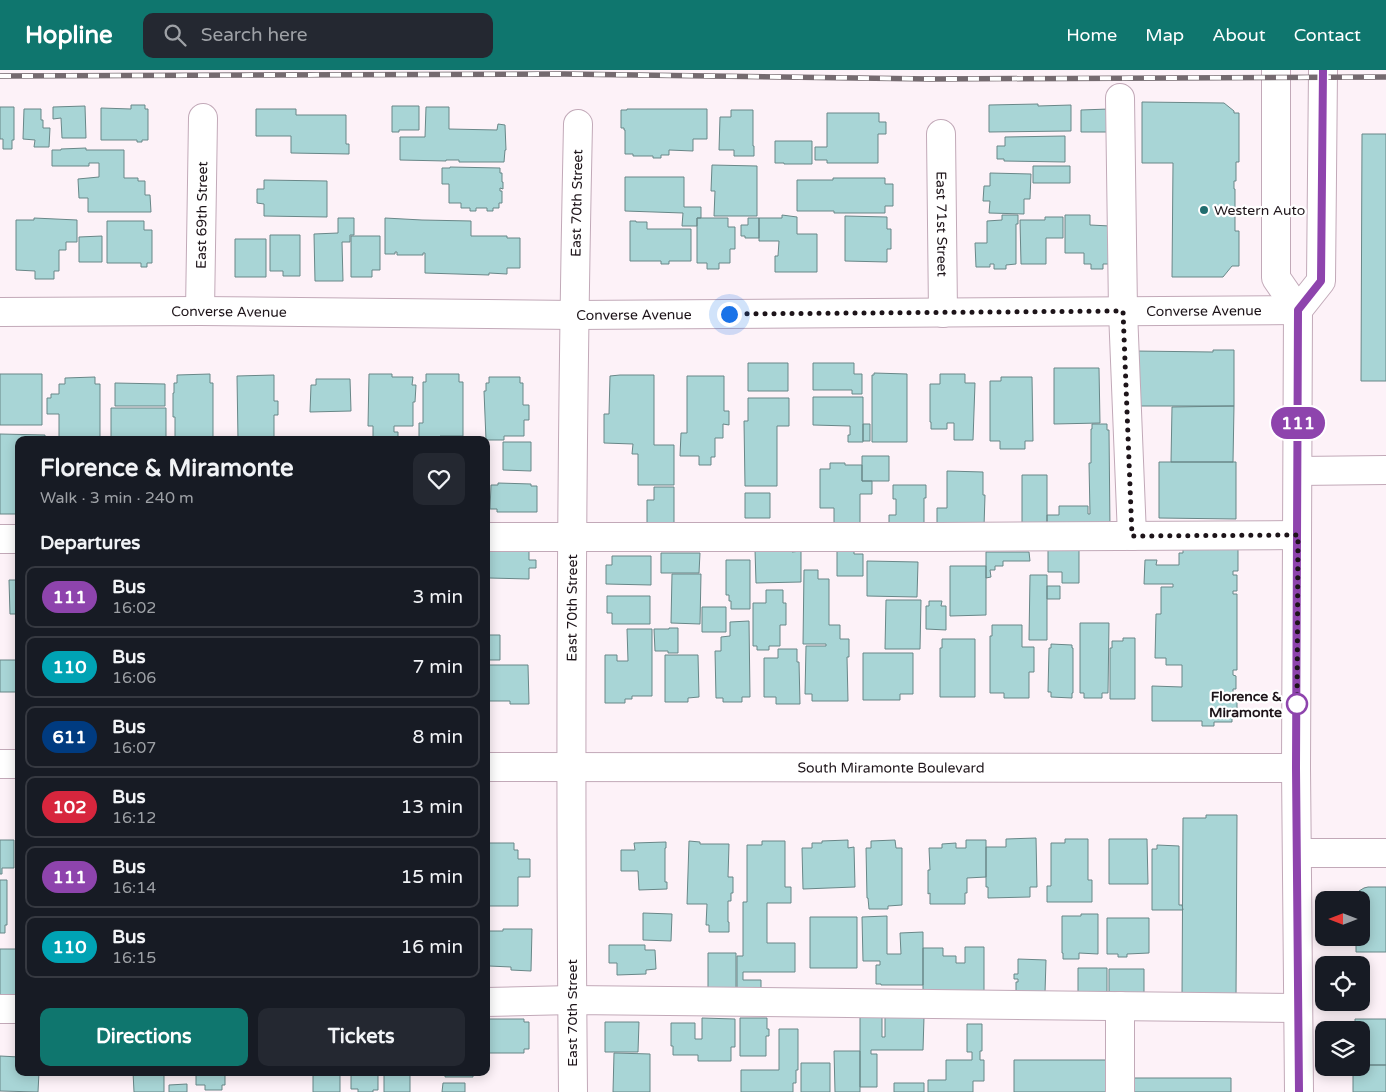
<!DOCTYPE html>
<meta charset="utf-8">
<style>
body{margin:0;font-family:"Varela Round",sans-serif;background:#242831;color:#f1f3f6;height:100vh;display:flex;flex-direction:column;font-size:19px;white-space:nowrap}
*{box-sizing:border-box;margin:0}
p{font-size:16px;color:#9ea1a6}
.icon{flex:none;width:28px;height:28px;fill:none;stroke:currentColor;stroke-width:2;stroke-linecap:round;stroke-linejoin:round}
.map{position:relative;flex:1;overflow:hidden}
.drawer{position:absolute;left:15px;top:366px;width:475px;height:640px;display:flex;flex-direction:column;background:#171b24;border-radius:10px;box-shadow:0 2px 12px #0003}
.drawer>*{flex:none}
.badge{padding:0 10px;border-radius:16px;font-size:18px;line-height:32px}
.needle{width:32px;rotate:270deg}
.tools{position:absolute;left:1315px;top:821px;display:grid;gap:10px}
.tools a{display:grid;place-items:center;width:55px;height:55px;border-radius:10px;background:#171b24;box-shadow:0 2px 12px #0003;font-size:25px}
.you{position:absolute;width:25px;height:25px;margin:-12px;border:4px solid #fff;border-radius:50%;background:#1a73e8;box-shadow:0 0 0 8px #1a73e833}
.map>.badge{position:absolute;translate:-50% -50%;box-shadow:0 0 0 2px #fff}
h2{padding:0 25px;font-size:19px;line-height:45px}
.round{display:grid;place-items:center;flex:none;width:52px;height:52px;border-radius:10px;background:#242831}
.overview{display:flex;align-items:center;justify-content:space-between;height:85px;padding:0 25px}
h1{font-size:24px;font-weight:700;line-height:38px}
.cta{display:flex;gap:10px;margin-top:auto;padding:10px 25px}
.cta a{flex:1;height:58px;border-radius:10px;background:#0f766e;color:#fff;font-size:20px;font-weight:700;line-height:58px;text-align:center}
.cta a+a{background:#242831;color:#f1f3f6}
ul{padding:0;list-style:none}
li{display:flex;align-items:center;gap:15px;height:62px;margin:0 10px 8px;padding:0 15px;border:2px solid #363941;border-radius:10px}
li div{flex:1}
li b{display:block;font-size:19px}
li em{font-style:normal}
li .badge{min-width:55px;font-weight:700;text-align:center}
header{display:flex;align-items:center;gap:30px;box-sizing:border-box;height:70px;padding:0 25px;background:#0f766e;color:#fff}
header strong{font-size:24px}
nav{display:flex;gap:28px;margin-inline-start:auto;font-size:18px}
.search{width:350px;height:45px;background:#242831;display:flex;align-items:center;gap:12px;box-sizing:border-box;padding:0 18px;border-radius:10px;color:#9ea1a6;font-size:19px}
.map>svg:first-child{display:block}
</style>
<header>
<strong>Hopline</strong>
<div class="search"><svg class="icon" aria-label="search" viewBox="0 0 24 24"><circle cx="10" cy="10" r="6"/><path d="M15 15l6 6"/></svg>Search here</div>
<nav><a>Home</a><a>Map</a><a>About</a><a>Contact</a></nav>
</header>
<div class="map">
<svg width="1386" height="1022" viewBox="0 0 1386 1022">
<rect width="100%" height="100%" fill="#fdf2f8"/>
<path fill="#a8d5d6" stroke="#698788" d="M1142,32L1224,33L1234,41V43H1239V92H1236V111H1234V119H1235V161H1239V196H1232L1223,207H1172L1173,93H1142Z
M1038,34V36L1071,35V61L989,62V35Z
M131,35H145V39H148V70H142V72H137V70H101V38L131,39Z
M85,36L86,68H62L61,48L53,49V37Z
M392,36H419V60H399V62H392Z
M0,37H14V70H12V79H3V69H0Z
M426,37H449V59L497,60L498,54L505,55L506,80H505L504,92H459V90H446V91L400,90V67H425Z
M24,39H41V50H43V58H50L49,77H34L35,70L23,69Z
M256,39H296V45H346V74H349V84L291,83V66H256Z
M627,39H707V69H693V81L669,80V85H661V88H653V86H633V84H625V60H624V58H621V40H627Z
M1109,39V62H1081V40Z
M731,40H753V76H754V86H734V80H719L720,47H731Z
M827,43H879V52H886V64H878V93H827V90H815V77H827Z
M1362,64H1386V311H1361Z
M1065,66V92L1004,91V89H997V76H1005V67Z
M775,71H812V94H784V93H775Z
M86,78V80H124V108H138V111H145V125H150L151,142H88V128H79L78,109L99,107V93H89V96H52V80H61V79Z
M712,95L757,96V146H714L715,121H711Z
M1033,96H1070V113H1033Z
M450,97L500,98V103H502V112H503V119L500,118V121H502V133H499V138H493V141H487V138H476V141H470V138H461V133H449V114H442V98H450Z
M990,103L1031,104L1030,129H1024V144L989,143L990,131H983L984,116H990Z
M625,107H684V137H701V148H697V156H682L683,143L625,141Z
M833,108H885V114H893V136H885V143H834V141H797V110H833Z
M264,110L327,111V147L264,146V134L257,133V119H264Z
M782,145L797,147V164H817V202H775V186H778L779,171H759V148H782Z
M1002,145H1018V154H1016V194L1006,195V199H994V194H990V197H976L975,173H987V151L1002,150Z
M1065,145H1090V155L1110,156V194H1103V199H1091V194H1084V183H1065Z
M845,146L887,147V159H891V179H887V192L845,191Z
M1045,147H1063V168H1046V194H1021L1020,150H1045Z
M34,148L77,150V172H66V180H59V201H54V209H35V201L16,200V150H34Z
M338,148H354V165H350V172H342L343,211H315L314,164L338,163Z
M385,148L422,150L471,151V166H507V168H520V198H507V204L489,203V205L425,203V183H423V185H397V182H395V184H385Z
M697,148H728V157H735V179H730V193H719V199H707V193H697Z
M748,148H759V168H745V166H741V155H748Z
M107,151H144V160H152V193H147V197H141V193H107Z
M630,151H636V152H647V159H691V191H669V194H661V191H630Z
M270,165H300V206H283V201H270Z
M102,166V192H79V167Z
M351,166H380V200H372V207H351Z
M235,169H266V207H235Z
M1213,280H1234V336H1134L1135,281L1213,282Z
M748,293H788V321H748Z
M813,293H854V304H862V324H852V320H813Z
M1054,298H1099L1100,353L1054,354Z
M874,303L907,304V372H872V305H874Z
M0,304H42V355H0Z
M210,304V313H213V368L175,369V347H173V323H174V313H177V305Z
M369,304H392V307H413L412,315H416L415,332H413V356H394V362H398V370H400H373V356H368Z
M426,304H459V312H463V366H440V370H419V353H423V312H426Z
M940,304H965V313H975L973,370H954V353H947V359H931V352H930V314H940Z
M274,305V331H278V345H274V370H238L237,306Z
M620,305H654V375H674V415H638V384H632L633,374L604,373V344H609L610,306Z
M687,306H724V341H729V355L723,354V368H715V387H711V395H699V386H680L681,363H687Z
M95,307V314H100V370H59V344H47V328H51V324H59V314H65V308Z
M489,307H520V313H523V335H529V350H524V366H504V370H486L484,321H486V313H489Z
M1001,307H1032L1033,371H1025V379H1000V371H990V311H1001Z
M316,309H350L351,341L310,342L311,315H316Z
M115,313L165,314V336H115Z
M813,327H863V372H848V365H850V356L813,355Z
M748,328H789V356H777V416H745L744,351H748Z
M1234,336L1233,392H1171L1172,337Z
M111,338H166V370H111Z
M863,354H870V371H863Z
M1092,354H1107V360H1109L1110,459L1047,454V445H1059V436H1088V444H1090L1089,393H1091V359H1092Z
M0,364L45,365V370H19V444H0Z
M503,372H531V401L503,400Z
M862,386H889V411H862Z
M1159,392H1236V449L1159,448Z
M830,393H845V395H862V411H872V424H860V455H834V438H820V399H830Z
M947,401L983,402V425H985L984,457L937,456V438H947Z
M1022,405H1047V454H1022Z
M498,413L531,414V416H537V442H497V439H490L491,415H498Z
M893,415H926V428H924V458H889V445H896V429H893Z
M654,417H674V458H647V430H654Z
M745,423H770V448H745Z
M1183,472L1238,477V501H1233V505H1237V521H1233V524H1237V600H1233V605L1236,606V619H1233V625H1237V648L1232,647V652H1214V656H1202V651H1152V616L1182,617V595H1166V588H1155L1156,544H1161V517H1173V514H1144L1145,490H1157L1156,495H1179V483H1183Z
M489,479L529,480V490H536V498H529V509L489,508Z
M1048,479H1079V513H1062V502H1048Z
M755,480H792V482L801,481V512L756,513Z
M837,480H854V484H863V506H837Z
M986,482H1029L1030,491H1003V496H995V500H990L991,507L986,508Z
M661,483H700L699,503H661Z
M612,486H651V515L606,514V495H612Z
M726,490H750V539H731V531H729V525H726Z
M867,491L918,492L917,527L867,526Z
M950,496H986V545L950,546Z
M804,500H818V509H829V555H840V569H849V587H847L848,631H812V624H805L806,576H826V574H803Z
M672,504H701L700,554L671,553Z
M1030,505H1047V570H1029Z
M9,510H19V544H10Z
M1047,516H1060V529H1047Z
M766,520H783V533H786V555H780V576H769V580H757V576H753V533H766Z
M607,526H650V554H612V543H607Z
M886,530H921L920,579H885Z
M929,531H942L941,536H946V560L926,559V536H929Z
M702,537H726V562H702Z
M749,551L750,627H742V632H723V628H716L715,581H721V567L730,566V552Z
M1080,553H1109L1108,623H1102V628H1084V623H1080Z
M992,555H1022V577H1034V602H1029V628H1004V623H990V566H992Z
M669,558H678V583H668V581H655L654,559H669Z
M627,559H652V626H632V629H625V633H605V585H617V591H628Z
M486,565H500V590H486Z
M1123,568H1135V629H1110V578H1112V571H1123Z
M942,569H975V627H940V578H942Z
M1051,574L1072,575V578H1073V623H1072V628L1051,627V622H1048L1049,578H1051Z
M778,579H797V592H799L800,634H776V627H764V588H778Z
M863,583H913V624H900V630H863Z
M665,585H698L699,627L688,628V632H665Z
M0,590H19V622H0Z
M486,595H528L529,634H510V631H486Z
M1206,745H1237L1236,928L1182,927L1183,748H1206Z
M1036,768L1037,817H1030V827L988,828V817H986V777H1006V769Z
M1065,769H1088V810H1092V832H1047V816H1051V773H1065Z
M1109,769H1147L1148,814H1109Z
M0,770H14V798H2V804H0Z
M848,770V778L854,777L855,817L803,819L802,778H812V773H822V771Z
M895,770L896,778H902V835L888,836V839H869L868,828H867L866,778H871V771Z
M966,770H986V807L967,808V823H965V834H930V823L928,824V800H930L929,778H942V774L956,773V778H966Z
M689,771L700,772V774H729L728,807H733V823H731V831H728V852H729V862H709V855H706L707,834H687Z
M762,771H785V817H791V833H767V873H795V902H743V910H761V928H737V886H743V832H747V775H762Z
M666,772V778H665V812H667V819L639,820L638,801H621V780H635L634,773Z
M486,773H514V780H518V789H530V807H518V836H486Z
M1157,775L1179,776V835H1182L1183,840H1152V779H1157Z
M0,810H7V855H5V863H0Z
M1368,817H1386V882H1356V868H1361V830H1356L1359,821L1364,818Z
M643,843L672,844L671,871L643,870Z
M1081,844H1098V884L1079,883V889H1063V883H1062V846H1081Z
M887,846V884H901L900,863L923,862V915H881V914H876V895H880V891H863L862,847Z
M810,847H857V898H810Z
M1107,848H1149V883L1127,884V887H1118V884H1107Z
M503,859H532L531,901L511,900V897L489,896L488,925H486V874H488V861H503Z
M609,875H645V880H655L656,899L646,900V904L617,905V893H609Z
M965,877H984V923L923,927V878H943V886H956V893H965Z
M0,879H19V931H0Z
M708,883H736V921L708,920Z
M1018,889L1046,890L1045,923H1016V912H1018V909H1014V904H1018Z
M1078,898H1107V924H1078Z
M1109,899H1144V923H1109Z
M860,947H882V967H885V947H924L923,980H871V984H877V1017H860Z
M702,948L735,949V977H731V991H698V985H673V976H671V953H695V969H702Z
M740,948H767V959H769V966H766V986H740Z
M486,949H524V952H529V979H524V983H486Z
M1355,949H1386V995H1361V960H1355Z
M605,952H639L638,982H605Z
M967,954H982V981H980V990H984V1011H973V1022H928V1010H946V990H972V982H967Z
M779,959H798V1000H796V1013H793V1022H741V1000H779Z
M834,981H860V1022H835Z
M614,983L650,984V1022H613Z
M0,986L19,987V1002H39L38,1022L0,1021Z
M1014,990H1106V1022H1014Z
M801,993H830V1022H801Z
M1361,995H1386V1022H1353V998H1361Z
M133,1002H164V1022H134Z
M196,1002H225V1015H222V1020H205V1015H196Z
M313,1002H340V1022H313Z
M351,1002H378V1020H373V1022H358V1019H351Z
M384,1002H410V1022H384Z
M445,1002H473V1007H445Z
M1132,1008H1231V1022H1132Z
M443,1013H465V1022H442Z
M894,1013H924V1022H894Z
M187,1014V1022H169V1015Z"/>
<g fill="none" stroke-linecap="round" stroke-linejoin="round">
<g stroke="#c2a9b8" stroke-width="30">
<g id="minor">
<path d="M1120,28L1123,241L1132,466"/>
<path id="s1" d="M941,64L943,243"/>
<path id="s2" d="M200,241L203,48"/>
<path id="s3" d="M0,242L200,241L574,245L1298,240"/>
<path d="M1298,401L1386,400"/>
<path d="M486,467H940L1297,465"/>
<path d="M0,469H19"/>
<path d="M0,694H19"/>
<path id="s4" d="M486,697L1296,698"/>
<path d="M1297,783H1386"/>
<path d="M486,932L572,930L1298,938"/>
<path d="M1120,936V1022"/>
<path d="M0,939H19"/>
<path id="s5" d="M573,1022C570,699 571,377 578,54"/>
</g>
</g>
<g stroke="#c2a9b8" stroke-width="30">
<path id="major" d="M1276,0V208L1298,240L1296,698L1299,1022
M1298,240L1321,211L1323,0"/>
</g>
<use href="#minor" stroke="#fff" stroke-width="28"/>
<use href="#major" stroke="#fff" stroke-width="28"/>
<g stroke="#746a6f" stroke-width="5.5">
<path id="rail" d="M0,6L564,4L931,9L1386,7"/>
</g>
<use href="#rail" stroke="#fff" stroke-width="4" stroke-dasharray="11" stroke-linecap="butt"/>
</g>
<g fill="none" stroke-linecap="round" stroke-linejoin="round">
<g stroke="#fff" stroke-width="11">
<path id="line" d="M1299,1022L1296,698L1298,240L1321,211L1323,0"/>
</g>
<use href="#line" stroke="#8e44ad" stroke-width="8"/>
<path stroke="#1d1419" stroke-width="5" stroke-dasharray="0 9" d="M729,244L1123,241L1132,466L1298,465L1297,642V634"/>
</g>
<circle fill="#216d6f" stroke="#fff" stroke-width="2" cx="1204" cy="140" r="5"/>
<circle fill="#fff" stroke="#8e44ad" stroke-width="2.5" cx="1297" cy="634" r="10"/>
<g text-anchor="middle" stroke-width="4.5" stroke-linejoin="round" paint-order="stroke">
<g font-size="14" fill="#1d1419" stroke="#fff">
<text dy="5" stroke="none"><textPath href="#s5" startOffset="889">East 70th Street</textPath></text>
<text dy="5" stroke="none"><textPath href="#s2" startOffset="96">East 69th Street</textPath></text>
<text dy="5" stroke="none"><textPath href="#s1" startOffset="90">East 71st Street</textPath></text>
<text dy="5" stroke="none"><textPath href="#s3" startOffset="229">Converse Avenue</textPath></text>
<text dy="5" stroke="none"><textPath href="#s3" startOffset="1204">Converse Avenue</textPath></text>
<text dy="5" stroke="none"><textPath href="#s3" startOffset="634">Converse Avenue</textPath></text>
<text dy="5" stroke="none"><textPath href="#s5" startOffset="484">East 70th Street</textPath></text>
<text dy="5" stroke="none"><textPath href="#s4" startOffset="405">South Miramonte Boulevard</textPath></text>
<text transform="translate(572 943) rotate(-90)" y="5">East 70th Street</text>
</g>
<g font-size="14" fill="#1d1419" stroke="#fff" text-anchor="start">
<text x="1214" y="145">Western Auto</text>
</g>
<g font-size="14" font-weight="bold" fill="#1d1419" stroke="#fff" text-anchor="end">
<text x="1282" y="631">Florence &amp;<tspan x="1282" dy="16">Miramonte</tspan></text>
</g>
</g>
</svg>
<div class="tools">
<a><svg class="needle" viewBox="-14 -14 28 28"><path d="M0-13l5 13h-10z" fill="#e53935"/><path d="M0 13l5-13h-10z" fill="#9ea1a6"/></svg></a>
<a><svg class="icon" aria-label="locate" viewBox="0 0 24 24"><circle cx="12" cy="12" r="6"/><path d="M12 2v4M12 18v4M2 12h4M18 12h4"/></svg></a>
<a><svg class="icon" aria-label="layers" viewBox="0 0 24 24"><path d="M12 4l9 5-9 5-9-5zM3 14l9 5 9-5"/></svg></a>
</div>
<div class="you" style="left:729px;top:244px"></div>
<b class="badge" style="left:1298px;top:353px;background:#8e44ad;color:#fff">111</b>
<section class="drawer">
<div class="overview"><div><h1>Florence &amp; Miramonte</h1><p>Walk · 3 min · 240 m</p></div><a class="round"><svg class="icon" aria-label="heart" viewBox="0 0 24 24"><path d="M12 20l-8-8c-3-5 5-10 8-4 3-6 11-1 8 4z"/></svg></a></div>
<h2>Departures</h2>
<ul>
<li><span class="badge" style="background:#8e44ad;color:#fff">111</span><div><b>Bus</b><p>16:02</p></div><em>3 min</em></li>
<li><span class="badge" style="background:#00a3b4;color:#fff">110</span><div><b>Bus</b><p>16:06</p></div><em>7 min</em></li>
<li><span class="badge" style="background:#003b80;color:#fff">611</span><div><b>Bus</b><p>16:07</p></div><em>8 min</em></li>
<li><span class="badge" style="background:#d7263d;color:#fff">102</span><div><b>Bus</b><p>16:12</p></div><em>13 min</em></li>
<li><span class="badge" style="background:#8e44ad;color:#fff">111</span><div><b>Bus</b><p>16:14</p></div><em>15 min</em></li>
<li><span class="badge" style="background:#00a3b4;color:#fff">110</span><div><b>Bus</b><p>16:15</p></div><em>16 min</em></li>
</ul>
<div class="cta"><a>Directions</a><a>Tickets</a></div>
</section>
</div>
